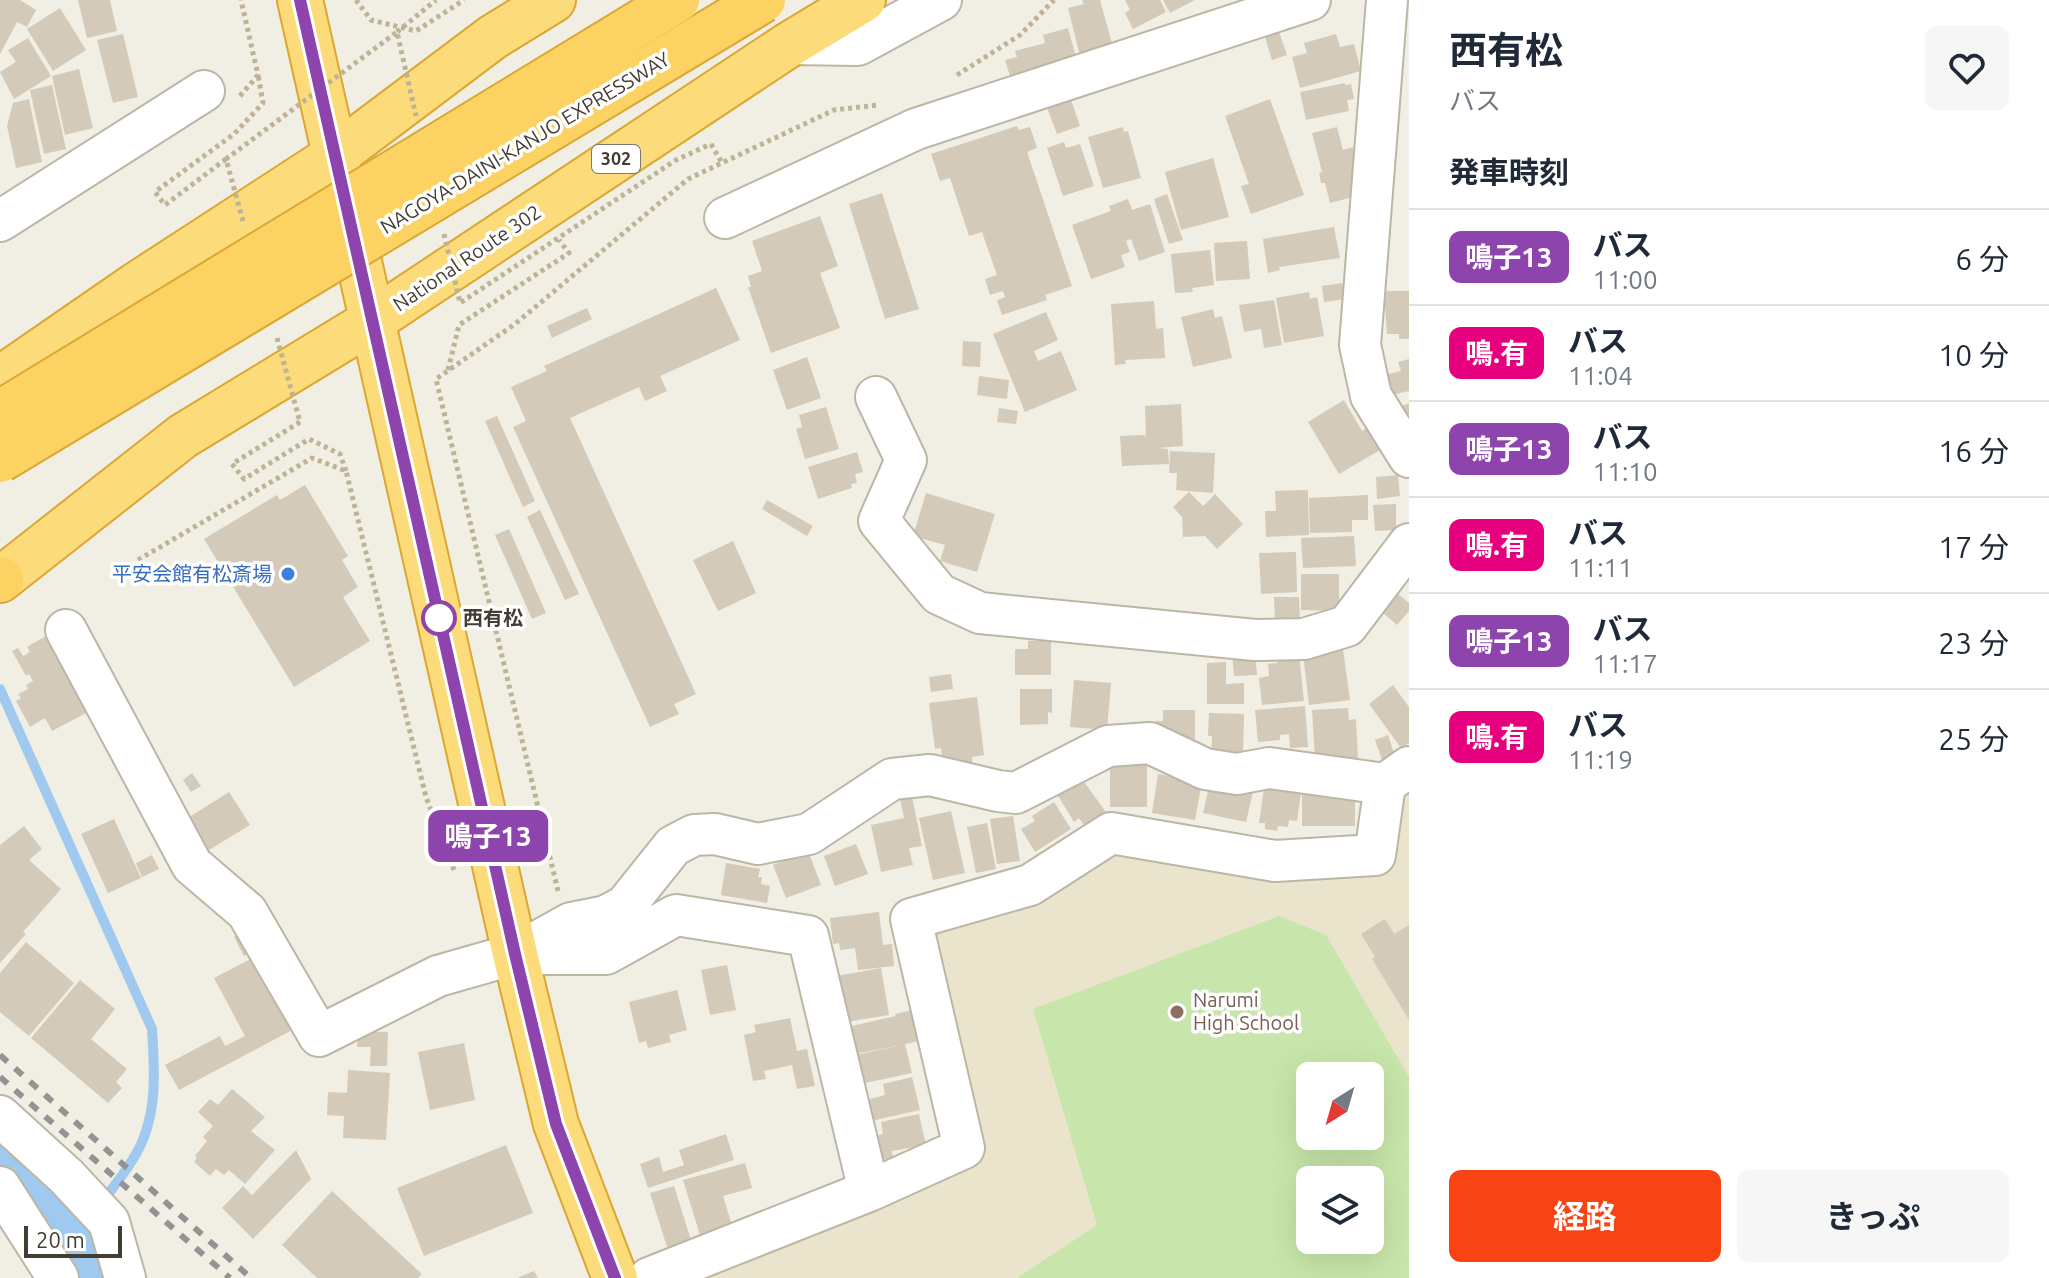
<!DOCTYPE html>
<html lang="ja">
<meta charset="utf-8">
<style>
body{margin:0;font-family:Ubuntu,"Noto Sans JP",sans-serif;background:#f6f6f7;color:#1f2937;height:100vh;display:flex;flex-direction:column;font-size:30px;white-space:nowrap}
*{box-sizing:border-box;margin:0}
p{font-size:26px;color:#747a83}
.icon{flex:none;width:44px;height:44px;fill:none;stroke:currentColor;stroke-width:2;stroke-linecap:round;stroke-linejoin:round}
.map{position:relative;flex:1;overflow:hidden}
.panel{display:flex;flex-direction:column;background:#fff;width:640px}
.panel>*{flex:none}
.badge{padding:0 16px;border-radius:12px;font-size:28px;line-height:52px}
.needle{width:52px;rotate:217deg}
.fabs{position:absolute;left:1296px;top:1062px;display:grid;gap:16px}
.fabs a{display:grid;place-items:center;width:88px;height:88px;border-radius:12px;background:#fff;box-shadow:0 8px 32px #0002;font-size:40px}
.scale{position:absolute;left:24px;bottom:20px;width:98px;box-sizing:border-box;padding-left:8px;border:4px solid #433e33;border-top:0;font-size:22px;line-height:28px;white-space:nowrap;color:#433e33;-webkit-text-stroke:6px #fff;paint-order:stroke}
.map>.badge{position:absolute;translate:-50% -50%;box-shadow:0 0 0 4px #fff}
h2{padding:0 40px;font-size:30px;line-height:72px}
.round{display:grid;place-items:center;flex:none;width:84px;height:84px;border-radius:12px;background:#f6f6f7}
.overview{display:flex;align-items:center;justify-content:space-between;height:136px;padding:0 40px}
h1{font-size:38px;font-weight:700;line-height:60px}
.primary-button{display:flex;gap:16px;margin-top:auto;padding:16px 40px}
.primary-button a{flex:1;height:92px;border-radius:12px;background:#f84314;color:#fff;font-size:32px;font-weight:700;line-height:92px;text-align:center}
.primary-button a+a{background:#f6f6f7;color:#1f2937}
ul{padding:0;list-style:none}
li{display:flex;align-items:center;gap:24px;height:96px;padding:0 40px;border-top:2px solid #e0e1e3}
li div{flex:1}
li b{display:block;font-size:30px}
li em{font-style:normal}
li .badge{min-width:88px;font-weight:700;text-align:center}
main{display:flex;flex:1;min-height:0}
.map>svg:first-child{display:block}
</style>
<main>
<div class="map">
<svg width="1409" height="1278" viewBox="0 0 1409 1278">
<rect width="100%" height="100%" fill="#f1eee3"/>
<path fill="#ebe4cd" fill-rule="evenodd" d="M1409,789V1278H699L979,1158L929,948L941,926L1115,850L1386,862L1388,812ZM1310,1076H1370V1136H1310ZM1310,1180H1370V1240H1310Z"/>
<path fill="#c8e6ab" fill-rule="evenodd" d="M1279,916L1326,935L1409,1077V1278H1017L1097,1225L1033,1009ZM1310,1076H1370V1136H1310ZM1310,1180H1370V1240H1310Z"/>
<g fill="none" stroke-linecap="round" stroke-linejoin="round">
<path stroke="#9fc9ef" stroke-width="10" d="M0,689L152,1029C155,1073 158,1120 133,1159C124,1174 113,1187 103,1201
M74,1229L89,1215"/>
<path stroke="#9fc9ef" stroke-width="58" d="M0,1155L74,1229L99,1278"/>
</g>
<path fill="#d3cab9" d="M0,0H20L36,10L27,27L17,22L0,54Z
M78,0H110L117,31L87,38Z
M1082,0H1100L1114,51L1081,60L1068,8L1084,4Z
M1125,0H1160L1166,12L1133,29L1125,13L1130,10Z
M1163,0H1195L1170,13Z
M60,8L86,50L53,71L27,29Z
M1068,28L1077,61L1023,77L1022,72L1010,76L1005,60L1017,57L1015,51L1045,43L1043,35Z
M1278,29L1287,55L1272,60L1264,34Z
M123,34L138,97L113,103L97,40Z
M1336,34L1340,47L1354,44L1361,71L1300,88L1292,57L1307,53L1304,43Z
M28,38L51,76L14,99L0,72L16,62L8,50Z
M79,69L93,128L65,135L52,76Z
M1345,83V85L1351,84L1354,99L1347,100L1349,111L1306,120L1300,92Z
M52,85L66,149L44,154L30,90Z
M1070,97L1080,126L1057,134L1046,105Z
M29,99L42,162L16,168L7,126L13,103Z
M1270,99L1304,195L1251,214L1241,186L1249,184L1225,116Z
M1017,126L1019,130L1030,127L1037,148L1027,152L1072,286L1045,295L1047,300L1002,315L997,300L1005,297L1003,291L990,295L985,279L997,275L982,232L969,236L950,178L940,181L931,154Z
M1123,127L1124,132L1128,131L1141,178L1103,188L1088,137Z
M1337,127L1343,150L1353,147L1357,167L1353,197L1330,203L1325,183H1321L1319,173L1322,172L1312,133Z
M1064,142L1066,148L1080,144L1094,186L1063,196L1047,148Z
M1213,158L1229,217L1181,230L1165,172Z
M882,193L919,309L885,319L849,204Z
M1167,194L1183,240L1169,244L1154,199Z
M1128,199L1132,210L1150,204L1165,252L1139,261L1131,239L1126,241L1130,252L1121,255L1125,267L1091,279L1072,225L1111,211L1109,206Z
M820,216L838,266L820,273L840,328L771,353L748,287H751L748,276L762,271L752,241Z
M1334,227L1340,258L1279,267L1280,270L1268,273L1263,239Z
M1247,241L1250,279L1216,281L1214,243Z
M1210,250L1214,285L1192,288L1193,292L1175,293L1171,254Z
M1342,283L1345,299L1324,302L1322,286Z
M716,288L740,340L660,376L667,391L645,401L639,387L570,418L696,694L674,704L679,714L650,727L513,427L526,421L511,387L547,371L544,366Z
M1384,291H1409V339H1399V334H1387Z
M1309,292L1310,299L1317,297L1324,336L1284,343L1276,298Z
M1274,300L1282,345L1264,348L1261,329L1244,332L1239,305Z
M1154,301L1156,329L1163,328L1165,358L1125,360L1126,364L1115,365L1111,304Z
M587,308L592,319L552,338L547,326Z
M1213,309L1215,318L1222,316L1232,358L1193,367L1181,317Z
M1046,312L1058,340L1034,351L1038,361L1061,351L1077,390L1025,412L993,334Z
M963,341L981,342L980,367L962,366Z
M807,357L821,398L787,410L773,370Z
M1409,359V391L1383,397L1376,377L1401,371L1398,362Z
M979,376L1009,380L1007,399L977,395Z
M1344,400L1362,431L1367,428L1380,450L1339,474L1308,422Z
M1409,403V440L1394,409Z
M1181,404L1183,446L1157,448L1168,449L1169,464L1122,466L1120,436L1145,435L1146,438L1145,406Z
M826,407L839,449L805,459L796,429L802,427L799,415Z
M999,408L1018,411L1016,424L997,422Z
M497,416L535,501L523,507L485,421Z
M1170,451L1215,453L1213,493L1176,490L1177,473H1169Z
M857,452L863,472L855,474L857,483L851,484L852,488L818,499L808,467Z
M1398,475L1400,496L1377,499L1376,477Z
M305,485L348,556L342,560L358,587L343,597L370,641L294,687L204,539L277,495L280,500Z
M1308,490L1309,535L1266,537L1265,511H1276L1275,491Z
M1189,492L1203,506L1215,494L1243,524L1217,549L1205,536L1183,537L1182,517L1173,507Z
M926,493L995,514L977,572L940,561L945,545L913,536Z
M1368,495V520H1352V532L1310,533L1309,498Z
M767,500L813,526L807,536L762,509Z
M1396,504V530L1375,531L1373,505Z
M540,510L579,594L565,600L527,517Z
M509,529L546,613L532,619L495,535Z
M1354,536L1356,566L1303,568L1301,538Z
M733,541L756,593L718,611L693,560Z
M1296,552L1297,592L1261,594L1259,553Z
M1301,574H1339V611L1301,610Z
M1398,594L1409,603V611L1397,625L1383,613Z
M1274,597H1299L1300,622L1275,623Z
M46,636L88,712L52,731L45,718L30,727L16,701L21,698L18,694L28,689L26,685L33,681L29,674L26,676L12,651L18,648L23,656L30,652L27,647Z
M1028,641H1051V675H1015V649H1028Z
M1343,649L1350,700L1309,705L1303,654Z
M1255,653L1257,675L1234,676L1232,654Z
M1299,655L1304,701L1262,705L1259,678L1269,676L1268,664L1277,663V657Z
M1226,662V684L1244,683V704H1207V663Z
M951,674L953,689L931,692L929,677Z
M1074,680L1111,683L1107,730L1070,727Z
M1393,685L1409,707V743L1401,748L1369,704Z
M1020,689H1052V713L1048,712V724L1020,725Z
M977,697L984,755L972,757L973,766L944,770L941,748L935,749L929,703Z
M1305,706L1308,747L1290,748L1289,734L1280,735V740L1258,742L1255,710Z
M1348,708L1349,720L1356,719L1358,758H1315L1312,710Z
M1163,710H1195V743L1156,734V721H1163Z
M1209,713L1244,714L1243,758L1211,757L1212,736H1208Z
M1388,735L1396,759L1383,763L1375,740Z
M1110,760H1147V807H1110Z
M192,773L201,786L191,792L183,780Z
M1158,774L1202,782L1195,820L1152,813Z
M1082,779L1106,812L1084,825L1079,818L1074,822L1057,794Z
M1210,783L1253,792L1246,822L1203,813Z
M1264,788L1301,793L1297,821L1289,820L1288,827L1278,826L1277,831L1265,829V823H1259Z
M911,791L922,846L909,848L913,865L881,872L871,825L904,818L899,794Z
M229,792L250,825L209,850L188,818Z
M1302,792H1355V826H1302Z
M1054,802L1071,829L1035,852L1021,829L1035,821L1032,816Z
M951,811L965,873L933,880L919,818Z
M1013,816L1020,861L997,864L990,819Z
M114,819L141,878L108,893L81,834Z
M987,823L996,869L976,873L967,827Z
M24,826L42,849L29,860L61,889L23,932L26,934L0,963V845Z
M856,844L868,874L835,886L824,856Z
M808,851L821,885L786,898L773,865Z
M152,855L159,869L142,877L136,863Z
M726,863L760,869L758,877H762L761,884L770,886L767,903L721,895Z
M879,912L883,945L892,944L894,966L858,970L855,948L840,950L839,943L833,944L830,918Z
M1385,919L1394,934L1409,925V1020L1372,959L1375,957L1361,934Z
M247,930L258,949L244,956L234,937Z
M26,942L74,983L29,1036L0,1012V973Z
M262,953L300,1026L179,1090L165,1065L220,1036L225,1046L245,1036L214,978Z
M727,965L736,1010L710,1015L701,970Z
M881,968L889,1015L846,1022L831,977Z
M80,980L115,1009L91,1039L127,1069L116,1082L122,1088L108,1103L31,1038Z
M677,990L687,1030L669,1035L671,1042L648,1048L646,1041L639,1043L629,1002Z
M917,1009L924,1040L905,1044L912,1073L856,1085L850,1056L902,1045L849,1055L843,1028L896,1016L895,1014Z
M790,1018L797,1051L807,1049L815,1086L797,1089L792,1065L764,1071L766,1079L753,1081L744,1035L756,1032L754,1025Z
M358,1031L388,1032L387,1066H370L371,1047H357Z
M464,1043L475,1100L430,1110L418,1052Z
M348,1070L390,1073L386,1140L343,1138L344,1116L327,1115L328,1092L347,1093Z
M912,1077L920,1110L871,1121L866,1100L885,1095L883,1084Z
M232,1089L265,1117L251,1131L275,1150L245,1184L229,1170L224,1175L216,1169L210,1176L194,1162L197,1158L195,1156L207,1141L203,1137L213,1126L198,1112L210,1099L218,1105Z
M919,1114L926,1145L892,1151L893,1158L881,1160L871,1137L883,1134L881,1122Z
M726,1134L734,1160L648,1188L640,1164L659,1157L663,1172L684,1165L679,1150Z
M506,1145L533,1213L424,1256L397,1188Z
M296,1150L311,1179L253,1239L222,1208L243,1186L252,1195Z
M745,1163L752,1188L723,1196L732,1225L700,1235L683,1180Z
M674,1186L691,1240L667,1247L650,1193Z
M332,1191L422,1274L418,1278H317L282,1245Z
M534,1271L538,1278H517Z"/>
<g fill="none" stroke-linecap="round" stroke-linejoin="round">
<g stroke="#bcb6a6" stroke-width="44">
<path id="minor" d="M1387,0L1360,345L1371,396L1409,457
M790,44L858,45L941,0
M725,218L916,129L1310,0
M0,221L204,91
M876,397L906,460L879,521L939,594L980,613L1255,640L1304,639L1347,626L1409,544
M66,630L192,865L247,912L319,1036L438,976L515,954L571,923L606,916L625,906L673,846L694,835L715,834L758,844L809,834L892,779L930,775L998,791L1016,793L1108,746L1150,743L1205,769L1237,774L1269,768L1385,784
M519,954H606L676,915L808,936L869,1191
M0,1116L66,1176L109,1222L125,1278
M0,1187L58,1278
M649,1278L869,1191L964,1148L911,919L1030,885L1111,833L1275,861L1375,855L1385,784L1409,767"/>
</g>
<g stroke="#dba733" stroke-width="48">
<path id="trunk" d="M300,0L515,954L556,1124L615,1278
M0,379L136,285L336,155L493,37L553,0
M0,580L183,436L372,321L790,44L863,0"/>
</g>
<g stroke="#dba733" stroke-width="48">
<path id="motorway" d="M0,579H1"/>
</g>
<path stroke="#beb397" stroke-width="5" stroke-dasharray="4 4" stroke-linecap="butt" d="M356,0L371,20L416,31L464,0
M957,75L1020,35L1054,0
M240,96L258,75L241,0
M711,144L722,163
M226,159L165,205L155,192L234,134L263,103L258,75
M448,370L459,325L569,253L559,240
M300,422L232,464L244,479L309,439L340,454L346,471
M138,560L312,458L346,471L426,797L454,870
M558,891L436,379L515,324L688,179L834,110L879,105"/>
<use href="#minor" stroke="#fff" stroke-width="40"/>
<use href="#trunk" stroke="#fcdb7a" stroke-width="44"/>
<use href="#motorway" stroke="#fcd263" stroke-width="44"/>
<path stroke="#939393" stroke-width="6" stroke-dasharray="10 10" stroke-linecap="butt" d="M0,1055L251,1278
M0,1077L230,1278"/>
<g stroke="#dba733" stroke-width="48" stroke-linecap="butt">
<path id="motorway-bridge" d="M0,413L677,0
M0,460L763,0"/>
</g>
<path stroke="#beb397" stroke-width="5" stroke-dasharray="4 4" stroke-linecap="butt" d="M397,32L436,0
M243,221L226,159L397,32L416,116
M444,234L460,303L676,160L711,144
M277,338L300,422"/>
<use href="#motorway-bridge" stroke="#fcd263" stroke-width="44"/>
</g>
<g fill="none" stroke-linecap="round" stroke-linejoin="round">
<g stroke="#fff" stroke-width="18">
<path id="line" d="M300,0L515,954L556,1124L615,1278"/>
</g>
<use href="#line" stroke="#8e44ad" stroke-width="12"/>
</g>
<circle fill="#3f7fe0" stroke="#fff" stroke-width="3" cx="288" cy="574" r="8"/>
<circle fill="#fff" stroke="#8e44ad" stroke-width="4" cx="439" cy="618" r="16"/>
<circle fill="#8d6e63" stroke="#fff" stroke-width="3" cx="1177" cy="1012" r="8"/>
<g text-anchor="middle" stroke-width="7" stroke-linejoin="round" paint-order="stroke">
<rect fill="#fff" stroke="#7b7870" stroke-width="2" x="592" y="145" width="48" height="28" rx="6"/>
<g font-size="18" font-weight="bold" fill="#433e33">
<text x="616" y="165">302</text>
</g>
<g font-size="20" fill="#433e33" stroke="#fff">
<text transform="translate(525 143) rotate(-31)" y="7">NAGOYA-DAINI-KANJO EXPRESSWAY</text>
<text transform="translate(467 258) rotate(-34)" y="7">National Route 302</text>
</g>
<g font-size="20" fill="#366cbe" stroke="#fff" text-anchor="end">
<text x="272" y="581">平安会館有松斎場</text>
</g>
<g font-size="20" font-weight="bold" fill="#433e33" stroke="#fff" text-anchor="start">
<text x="463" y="625">西有松</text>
</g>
<g font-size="20" fill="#785e54" stroke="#fff" text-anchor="start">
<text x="1193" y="1007">Narumi<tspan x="1193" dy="23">High School</tspan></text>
</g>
</g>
</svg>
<div class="fabs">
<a><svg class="needle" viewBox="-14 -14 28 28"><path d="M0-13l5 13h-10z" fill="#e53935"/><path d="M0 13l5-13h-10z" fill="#747a83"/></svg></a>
<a><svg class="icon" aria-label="layers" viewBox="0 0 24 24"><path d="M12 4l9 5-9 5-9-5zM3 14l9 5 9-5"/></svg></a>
</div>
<div class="scale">20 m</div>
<b class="badge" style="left:488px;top:836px;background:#8e44ad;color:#fff">鳴子13</b>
</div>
<section class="panel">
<div class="overview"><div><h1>西有松</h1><p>バス</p></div><a class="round"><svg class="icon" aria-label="heart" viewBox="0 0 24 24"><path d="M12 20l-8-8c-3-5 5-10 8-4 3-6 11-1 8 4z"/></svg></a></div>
<h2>発車時刻</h2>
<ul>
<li><span class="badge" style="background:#8e44ad;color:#fff">鳴子13</span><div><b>バス</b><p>11:00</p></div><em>6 分</em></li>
<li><span class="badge" style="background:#e6007e;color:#fff">鳴.有</span><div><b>バス</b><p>11:04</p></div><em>10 分</em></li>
<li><span class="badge" style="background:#8e44ad;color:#fff">鳴子13</span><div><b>バス</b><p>11:10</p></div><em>16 分</em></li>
<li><span class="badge" style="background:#e6007e;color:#fff">鳴.有</span><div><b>バス</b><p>11:11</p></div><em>17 分</em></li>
<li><span class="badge" style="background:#8e44ad;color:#fff">鳴子13</span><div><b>バス</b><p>11:17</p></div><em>23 分</em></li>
<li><span class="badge" style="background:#e6007e;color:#fff">鳴.有</span><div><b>バス</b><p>11:19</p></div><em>25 分</em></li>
</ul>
<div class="primary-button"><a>経路</a><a>きっぷ</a></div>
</section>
</main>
